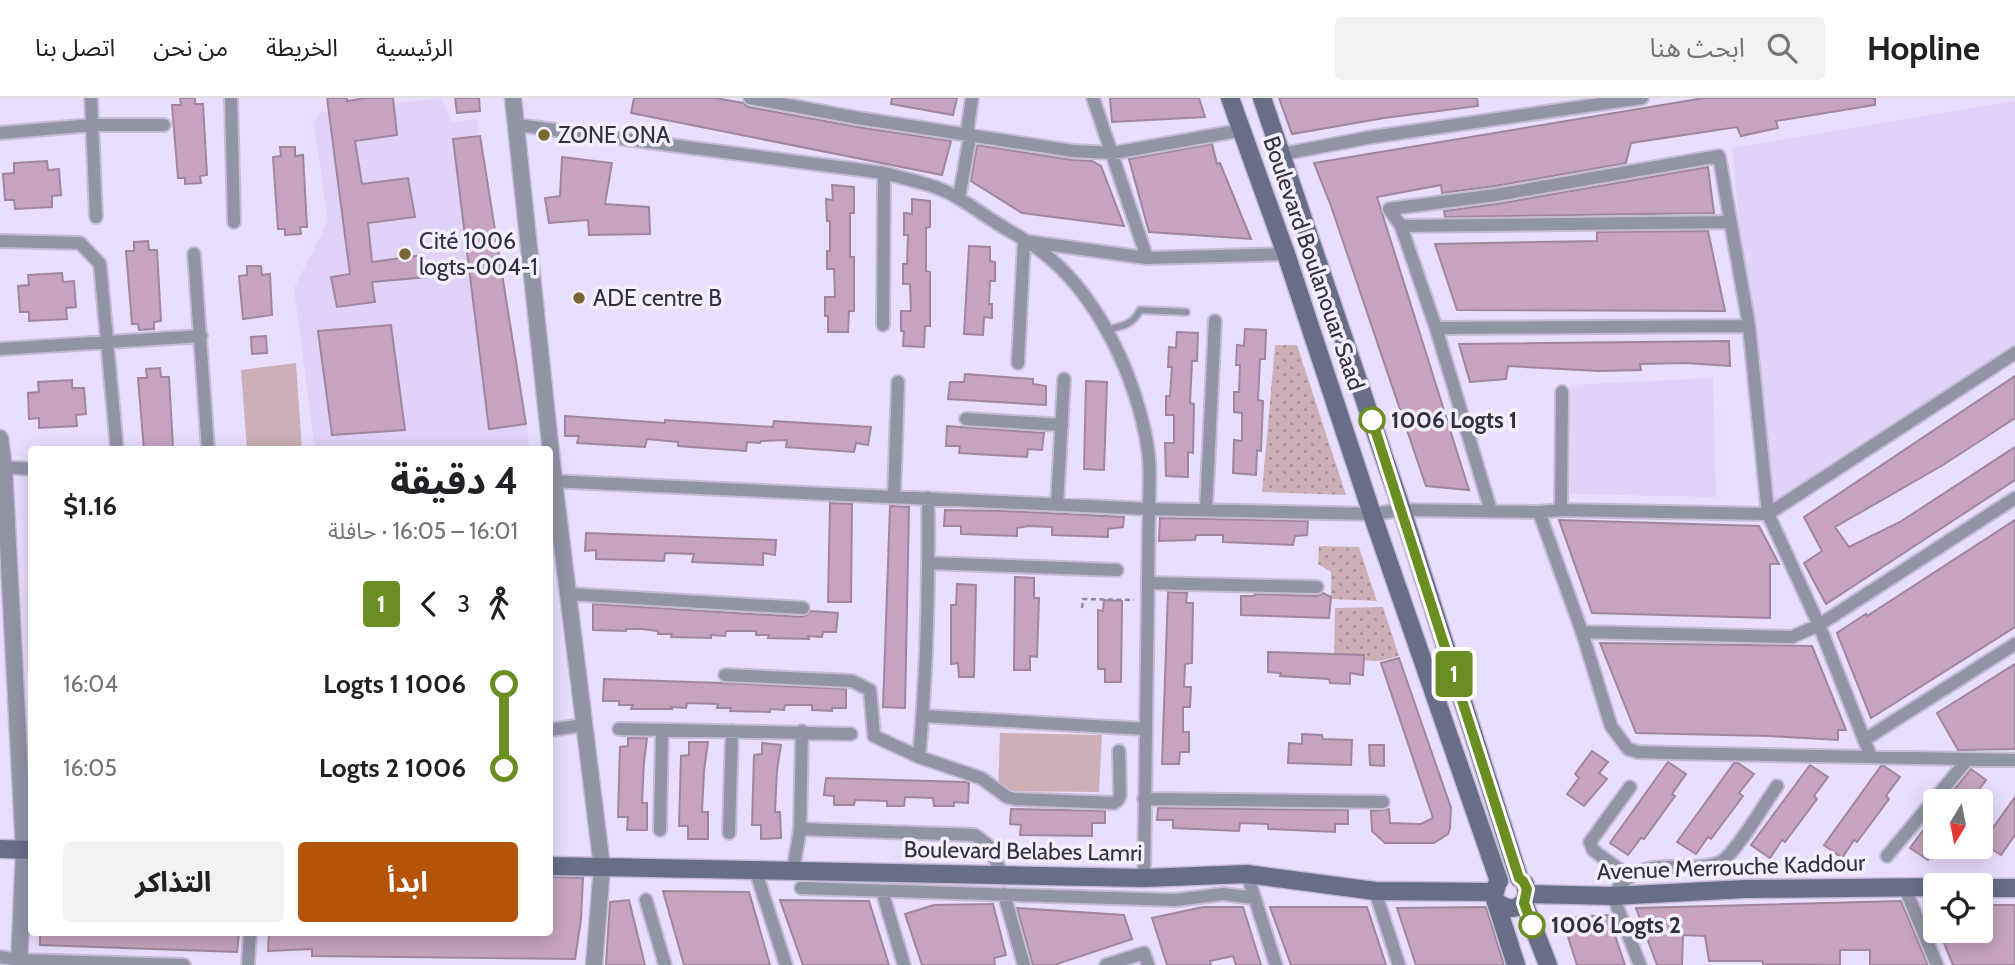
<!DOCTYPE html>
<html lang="ar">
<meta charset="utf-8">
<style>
body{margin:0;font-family:Cabin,"Noto Sans Arabic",sans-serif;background:#f2f2f2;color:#202124;direction:rtl;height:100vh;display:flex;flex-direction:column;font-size:26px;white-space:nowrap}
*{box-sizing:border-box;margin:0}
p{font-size:23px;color:#757577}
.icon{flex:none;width:38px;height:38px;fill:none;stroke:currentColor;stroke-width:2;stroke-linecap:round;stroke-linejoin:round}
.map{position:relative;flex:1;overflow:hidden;direction:ltr}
.drawer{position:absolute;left:28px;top:348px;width:525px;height:490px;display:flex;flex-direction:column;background:#fff;border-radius:7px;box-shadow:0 4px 18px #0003;direction:rtl}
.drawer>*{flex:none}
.badge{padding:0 14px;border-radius:5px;font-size:24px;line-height:46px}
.needle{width:46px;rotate:190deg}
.buttons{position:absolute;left:1923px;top:691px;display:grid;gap:14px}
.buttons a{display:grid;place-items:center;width:70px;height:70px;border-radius:7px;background:#fff;box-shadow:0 4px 18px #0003;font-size:35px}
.map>.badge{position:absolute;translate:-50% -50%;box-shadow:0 0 0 4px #fff}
.legs{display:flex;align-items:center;gap:10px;height:77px;padding:0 35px;font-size:23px}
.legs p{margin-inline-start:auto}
.headline{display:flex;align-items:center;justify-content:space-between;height:119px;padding:0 35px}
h1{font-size:38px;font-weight:700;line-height:52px}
.cta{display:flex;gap:14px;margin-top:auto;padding:14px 35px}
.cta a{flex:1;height:80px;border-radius:7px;background:#b45309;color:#fff;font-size:28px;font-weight:700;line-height:80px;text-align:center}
.cta a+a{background:#f2f2f2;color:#202124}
ul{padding:0 35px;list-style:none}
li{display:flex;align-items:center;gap:24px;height:84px;font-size:26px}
li i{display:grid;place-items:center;width:10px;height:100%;margin:0 9px;background:currentColor}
li i::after{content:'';width:18px;height:18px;margin:-9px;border:5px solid;border-radius:50%;background:#fff}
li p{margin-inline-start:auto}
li:first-child i{background:linear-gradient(#0000 50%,currentColor 0)}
li:last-child i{background:linear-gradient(currentColor 50%,#0000 0)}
header{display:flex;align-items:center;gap:42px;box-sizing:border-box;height:98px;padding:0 35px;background:#fff;border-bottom:2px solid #e0e0e0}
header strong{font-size:33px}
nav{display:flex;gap:38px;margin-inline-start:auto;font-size:24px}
.search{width:490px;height:63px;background:#f2f2f2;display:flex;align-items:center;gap:18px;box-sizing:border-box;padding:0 24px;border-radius:7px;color:#757577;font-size:26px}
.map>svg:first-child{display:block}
</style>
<header>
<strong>Hopline</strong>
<div class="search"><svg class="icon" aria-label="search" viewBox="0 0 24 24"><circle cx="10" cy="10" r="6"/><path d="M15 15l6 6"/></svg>ابحث هنا</div>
<nav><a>الرئيسية</a><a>الخريطة</a><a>من نحن</a><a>اتصل بنا</a></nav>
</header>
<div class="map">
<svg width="2015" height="867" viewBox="0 0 2015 867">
<defs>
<pattern id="park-dots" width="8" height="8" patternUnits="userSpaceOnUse" patternTransform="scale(1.75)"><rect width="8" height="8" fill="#cdb0b7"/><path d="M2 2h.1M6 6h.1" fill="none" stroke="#a79096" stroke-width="1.8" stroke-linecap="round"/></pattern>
</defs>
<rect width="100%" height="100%" fill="#eadefe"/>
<path fill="#e0d2f8" d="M441,0L451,24L477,21L530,351L315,352L294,190L328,123L314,27L318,15Z
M2015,3V247L1768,416L1732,50Z
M1713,280L1716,399L1570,396V287Z"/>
<path fill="url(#park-dots)" d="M1275,247H1297L1346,397L1262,394Z
M1319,448L1359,449L1377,503L1331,501V474L1318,466Z
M1383,509L1399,558L1380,563L1334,561L1335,510Z"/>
<path fill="#cdb0b7" d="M296,265L302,352H247L241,272Z
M1000,635L1102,637L1099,694L998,693Z"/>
<path fill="#c6a4c1" stroke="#a0869c" stroke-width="2" d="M180,0H195V6H203L207,77L200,78L201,85L185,86V80H178L172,7H181Z
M327,0H347V3L367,0H393L397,37L355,43L362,86L408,80L415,119L368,125L372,164L423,157L428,179L372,184L375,204L337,209L331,179L350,176Z
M455,0H479L480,13L457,15Z
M634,0H715L743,5L748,9L857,29L951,43L942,77L631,15Z
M892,0H957L953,17L891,6Z
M1110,0H1199L1205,19L1112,24Z
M1279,0H1477L1478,8L1384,20L1292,36Z
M1704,0H1875V7L1776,23L1778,30L1741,38L1737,29L1631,45L1626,65L1495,88L1442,95L1441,87L1377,99L1469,392L1426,388L1331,108L1314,65Z
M480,38L526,326L489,331L453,41Z
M1212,46L1217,66L1220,65L1251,141L1149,134L1129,61Z
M977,47L1072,62L1092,63L1101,68L1124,128L1022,115L971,83Z
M280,49H295V58L303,57L307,129H300L301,136L285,137V131H278L273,59L281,58Z
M562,59L612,65L605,106L649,109L650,136L589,137L588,122L549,125L545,100L560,98Z
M47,63L48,72L59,71L61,97L52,98V109L15,111L14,102H5L3,76L14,75V65Z
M1708,69L1714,115L1445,119L1444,113L1497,106Z
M832,87L854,89V115H850V159H854V213H849L848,234H828V218H825V199H835L834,171H827V153H830V123H827L826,101L833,102Z
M912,101L930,103V129L926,130V173L930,174V228H925L924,249L903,248L904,233H901V213H911L910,186H903V166H907L908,137H904V115L912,116Z
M1708,133L1725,213L1457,212L1435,146L1597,143V134Z
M148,143L149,152H157L161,223L154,224V231L139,232L138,226H132L126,153H134V144Z
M969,148L990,149V163L995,164V183H990L989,206H992V220L984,219L983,237L964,236Z
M247,168H261L262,177L270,176L272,217L243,221L239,178L247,177Z
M62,175L63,184L74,183L76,209L66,210L67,221L29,223V214H20L18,188L29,187L28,177Z
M391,227L405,332L332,337L318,233Z
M1245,231L1266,232L1265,261H1260L1258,302L1263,303L1261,353L1257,352L1256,377L1233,375L1234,342L1242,343V315L1234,314V294H1239L1240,267H1236L1237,247L1244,248Z
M1177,234L1198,235L1197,263H1192L1190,305L1194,306L1193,355L1188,354V379L1166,378L1165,345H1174V317H1166V298H1170L1172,269H1168L1169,249L1176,250Z
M266,238L267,255L252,256L251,239Z
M1729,243L1730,268L1685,265L1640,266L1641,272L1599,273L1508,268L1506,281L1470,284L1459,246Z
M160,270L161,279H169L173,350L144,352L138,280H147L146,271Z
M965,276L1033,281V286L1046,288V307L948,301L950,284H964Z
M2015,278V320L1943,367L1835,429L1849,449L1900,424L2015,349V382L1826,506L1804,465L1822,453L1804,419Z
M72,282V290H84L86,316L76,317L77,328L39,330V320L29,321L28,295L39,294L38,284Z
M1086,283L1107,284L1104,372L1084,371Z
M565,318L665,325V322L773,329L774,323L871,329L868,347L856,345L854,354L786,349L787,342L761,343L760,345L747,344L746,353L678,348V344L647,341L645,349L577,345L579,338H565Z
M947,328L1044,335L1042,352L1028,351L1027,359L959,355L960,348H946Z
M830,405L852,406L851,504H828Z
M890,408L909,409L905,610L883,609Z
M945,412L1005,413L1124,419L1123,429L1108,431V439L1052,437V429L1028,428L1017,430V438L961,436V428H944Z
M1160,420L1308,423L1307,437L1295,438L1293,447L1223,444V437H1196L1195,442L1159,443Z
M1559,422L1759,428L1779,466H1770V520L1592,515Z
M2015,422V529L1871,620L1837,535L1866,516L1867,518Z
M586,435L776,442L775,457L763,455V467L692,464L694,456L665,455L664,463L596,461V452L585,453Z
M1015,479L1034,480V500H1039L1037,559L1030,558V572H1014Z
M957,486L976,487L974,579H959L958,565L951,566V507H956Z
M1168,494L1187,495L1186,505H1193L1192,565L1185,566L1184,589H1191L1190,609H1183V634H1189V654H1180L1179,666H1162Z
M1323,495L1331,499L1329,520L1241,517V498H1254L1255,496L1317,498Z
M1104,502L1122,503L1121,584H1105V571H1098V512L1103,513Z
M593,506L802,519L807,517L811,513L838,515L836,534H823L822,539L808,538L809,541L768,540L769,537H756V533H726L725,538L711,537V540L671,539L672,536H658V533L642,531H626V533L593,532Z
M1600,545L1812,548L1846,632H1838V642L1769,638L1636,635Z
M1268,554L1364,557L1363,577L1350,575V586L1330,585L1329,581L1280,578L1281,575L1268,574Z
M1399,560L1451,710L1450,730L1448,736L1434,745H1385L1372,733L1371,713L1389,711L1390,725L1421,726L1433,720L1381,565Z
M2015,566V651L1958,652L1937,615Z
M604,581L721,585L846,591V610H832V613L812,612V607H785L784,612L770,611V614L730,613L731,610H717L718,606L687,605L686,610L671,609L672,611H631L633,607H619V603H603Z
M1302,636L1322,637L1323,641L1352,642L1351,667L1288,665L1289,645L1302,646Z
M628,640H647L644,664L642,705H647V732H627L628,719H618L620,649L628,648Z
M689,644H708L704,673L702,714H708V741H688V728H679L681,658L689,657Z
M762,645L781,647L777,672L775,714H780L781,740L761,741V727H752L754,657L762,656Z
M1369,647H1384V668L1370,667Z
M1592,653L1608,664L1599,675L1607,681L1584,708L1567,696L1579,680L1575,676Z
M1668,664L1686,676L1672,696L1675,698L1644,741L1641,740L1628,757L1610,745Z
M1734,665H1738L1754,676L1739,695L1743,698L1711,741L1708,739L1696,756L1677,744Z
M1810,667L1828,679L1814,698L1817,701L1785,744L1782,742L1770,760L1751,747Z
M1881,668H1884L1900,679L1886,698L1889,701L1857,744L1854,742L1842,760L1824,747Z
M1971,671L1986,682L1970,704H1944Z
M826,680L965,684L969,685L968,705L954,704V708H934L933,700L905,699L904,708H887V703L855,702L854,707H834V698L824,697Z
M2015,699V737L2001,757L1982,745Z
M1158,710L1348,712V726H1335V734L1268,731V726L1240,725L1239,733L1173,730V722H1157Z
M1011,711L1105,713V725H1092V738L1020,737L1021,727L1010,726Z
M1936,715V752L1928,762L1910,750Z
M550,779L583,780L581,821L575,861L312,858V851L268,853L269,835H550Z
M663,793L749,794L770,867H684Z
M629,802L645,867H606L610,804Z
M780,802L869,803L889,867H803Z
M1901,803L1928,867H1870V852H1840V867L1763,866L1762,863H1709L1705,838L1683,837L1682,867H1657L1636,810Z
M993,806L1006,857L994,860L995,867H922L905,816L934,807Z
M1981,807H2015V867H1953L1939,833H1981Z
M1203,809H1243L1261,867H1236L1233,858L1210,863L1211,867H1167L1152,820Z
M1270,809H1367L1386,867H1291Z
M1486,809L1504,867H1416L1397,810Z
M1017,810L1124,817L1132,841L1054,867H1033Z
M1608,817L1625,867H1577L1562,820Z
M40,835H239L237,854L40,847Z"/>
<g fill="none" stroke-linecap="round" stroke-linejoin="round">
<g stroke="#c6bbd7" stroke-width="10">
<path id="service" d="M1107,232C1122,228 1133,227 1140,212L1186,214"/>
</g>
<g stroke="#c6bbd7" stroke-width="16">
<path id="minor" d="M91,0L96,119
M231,0L234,124
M750,0L858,20L1073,53L1113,55L1243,32
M1093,0L1147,160
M517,27L884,75C902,80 923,84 940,91C961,99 977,113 995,124C1010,134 1027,142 1041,153C1099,197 1137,281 1148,352C1151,371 1149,392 1149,411L1144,780
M0,35L92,27H164
M1282,56L1372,39L1642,0
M959,100L969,44L968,27L972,0
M1401,128L1730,124
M0,143L80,145L100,166L117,352
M194,156L208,351
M883,227L884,75
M1436,230L1749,228
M0,251L201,238
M1018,265L1024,143L1147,160L1286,156
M966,321L1062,327
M0,369L32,371
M550,383L1149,411L1372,416L1402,412L1539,414L1561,412L1768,416L2015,255
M894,399L898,284
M1057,407L1064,281
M1206,412L1215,223
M1561,412L1562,294
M1491,413L1436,230L1401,128L1389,111L1496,97L1719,58L1749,228L1768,416L1819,527L1871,659
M1539,414L1582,534L1611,628L1628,651L1638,654L1670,655L2015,662
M928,465L1117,472
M1148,485L1317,489
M568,496L803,510
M1582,534L1792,539L1819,527L2015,400
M725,577L852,583L870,592L874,638L919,659L981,680L1007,699L1015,701L1114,705L1118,702L1120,697L1119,653
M923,618L1146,631
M619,631L851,636
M550,632L584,627
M1864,642L2015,546
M919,659C927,573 929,486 928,400
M1144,701L1383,704
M800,731L975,737L988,747L1003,778
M660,732L662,632
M729,735L732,633
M1887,758L1968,661
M755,771L786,867
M793,773L800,731L802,633
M1247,776L1276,867
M1628,778L1593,752L1590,744L1630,689
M1904,788L1937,867
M801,790L1176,802L1223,796L1254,800
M882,793L904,867
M1375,793L1399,867
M1004,796L1024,867
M646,802L665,867
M0,859L19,862L184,867
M248,867L250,835
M1106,867L1144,855L1148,867
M1640,867L1613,798C1632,763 1661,770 1695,769C1704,768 1714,768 1722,763C1737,753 1765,705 1777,688"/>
</g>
<g stroke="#c6bbd7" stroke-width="19">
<path id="tertiary" d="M513,0L554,383L602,769L594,867
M0,340L4,370L24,752L19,867"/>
</g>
<g stroke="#c6bbd7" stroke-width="21">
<path id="secondary" d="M1230,0L1286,156L1372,416L1499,783
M1262,0L1402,412L1519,780
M0,751L32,752
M550,768L1144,780L1247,776L1375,793L1494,794
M1497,786L1494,798L1516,867
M1981,790H2015
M1527,796L1613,798L1745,791L1936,789
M1498,805C1513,817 1532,806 1525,786
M1524,805L1548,867"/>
</g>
<path stroke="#91899f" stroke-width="2.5" stroke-dasharray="5 3.5" stroke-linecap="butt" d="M1082,510L1083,501L1134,502"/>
<use href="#service" stroke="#9094a5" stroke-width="6"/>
<use href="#minor" stroke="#9094a5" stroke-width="12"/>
<use href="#tertiary" stroke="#9094a5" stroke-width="16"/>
<use href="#secondary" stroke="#676e86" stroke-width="18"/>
</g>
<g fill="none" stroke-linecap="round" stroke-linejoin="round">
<g stroke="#fff" stroke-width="16">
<path id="line-1" d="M1372,322L1519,780L1523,783L1527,791L1524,805L1532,827"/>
</g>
<use href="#line-1" stroke="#6b8e23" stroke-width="10"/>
</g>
<g fill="#7b6735" stroke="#f3effc" stroke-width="2.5">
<circle cx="544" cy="37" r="7"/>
<circle cx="405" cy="156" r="7"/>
<circle cx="579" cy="200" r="7"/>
</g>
<g fill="#fff" stroke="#6b8e23" stroke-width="3.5">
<circle cx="1372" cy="322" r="12"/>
<circle cx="1532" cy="827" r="12"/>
</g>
<g text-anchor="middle" stroke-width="7" stroke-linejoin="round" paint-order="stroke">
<g font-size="23" fill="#35303d" stroke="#f3effc" text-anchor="start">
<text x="558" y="45">ZONE ONA</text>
<text x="419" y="151">Cité 1006<tspan x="419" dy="26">logts-004-1</tspan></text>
<text x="593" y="208">ADE centre B</text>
</g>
<g font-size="23" fill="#35303d" stroke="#f3effc">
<text transform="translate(1314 165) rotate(71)" y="8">Boulevard Boulanouar Saad</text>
<text transform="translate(1023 753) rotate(1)" y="8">Boulevard Belabes Lamri</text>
<text transform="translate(1731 769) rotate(-2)" y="8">Avenue Merrouche Kaddour</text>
</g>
<g font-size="23" font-weight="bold" fill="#35303d" stroke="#f3effc" text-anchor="start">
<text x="1391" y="330">1006 Logts 1</text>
<text x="1551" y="835">1006 Logts 2</text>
</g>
</g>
</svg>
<div class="buttons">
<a><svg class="needle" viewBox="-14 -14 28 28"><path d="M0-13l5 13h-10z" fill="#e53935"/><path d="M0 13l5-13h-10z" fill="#757577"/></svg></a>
<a><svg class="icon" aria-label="locate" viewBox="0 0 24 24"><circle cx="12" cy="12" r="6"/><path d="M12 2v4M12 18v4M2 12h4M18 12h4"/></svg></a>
</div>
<b class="badge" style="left:1454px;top:576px;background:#6b8e23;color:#fff">1</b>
<section class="drawer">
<div class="headline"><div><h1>4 دقيقة</h1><p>16:01 – 16:05 · حافلة</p></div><b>$1.16</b></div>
<div class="legs"><svg class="icon" aria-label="walk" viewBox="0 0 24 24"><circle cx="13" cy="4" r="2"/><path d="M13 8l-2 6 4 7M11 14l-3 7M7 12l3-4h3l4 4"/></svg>3<svg class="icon" aria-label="back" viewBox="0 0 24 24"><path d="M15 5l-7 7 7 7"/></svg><b class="badge" style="background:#6b8e23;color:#fff">1</b></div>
<ul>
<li><i style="color:#6b8e23"></i><b>1006 Logts 1</b><p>16:04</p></li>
<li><i style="color:#6b8e23"></i><b>1006 Logts 2</b><p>16:05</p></li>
</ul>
<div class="cta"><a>ابدأ</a><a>التذاكر</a></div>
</section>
</div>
